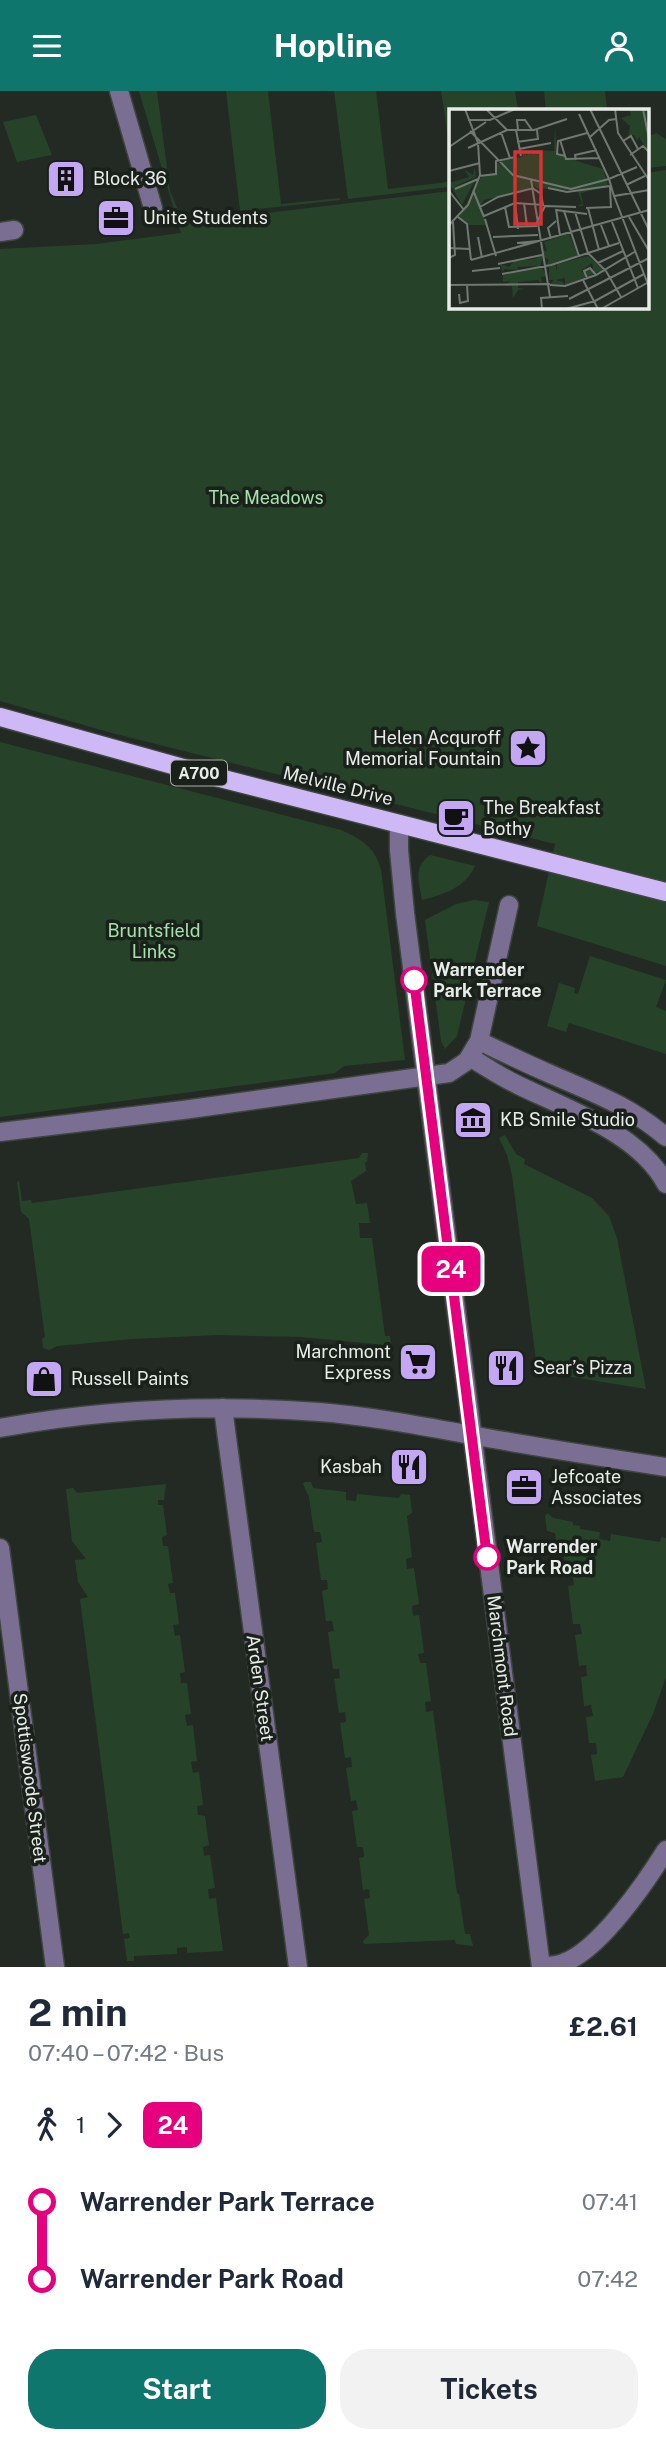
<!DOCTYPE html>
<meta charset="utf-8">
<style>
body{margin:0;font-family:"Public Sans",sans-serif;background:#f2f2f3;color:#1f2937;height:100vh;display:flex;flex-direction:column;font-size:26px;white-space:nowrap}
*{box-sizing:border-box;margin:0}
p{font-size:23px;color:#747a83}
.icon{flex:none;width:38px;height:38px;fill:none;stroke:currentColor;stroke-width:2;stroke-linecap:round;stroke-linejoin:round}
.map{position:relative;height:1876px;overflow:hidden}
.drawer{display:flex;flex-direction:column;background:#fff;flex:1}
.drawer>*{flex:none}
.badge{padding:0 14px;border-radius:10px;font-size:24px;line-height:46px}
.map>.badge{position:absolute;translate:-50% -50%;box-shadow:0 0 0 4px #fff}
.legs{display:flex;align-items:center;gap:10px;height:77px;padding:0 28px;font-size:23px}
.legs p{margin-inline-start:auto}
.headline{display:flex;align-items:center;justify-content:space-between;height:119px;padding:0 28px}
h1{font-size:38px;font-weight:700;line-height:52px}
.primary-button{display:flex;gap:14px;margin-top:auto;padding:14px 28px}
.primary-button a{flex:1;height:80px;border-radius:28px;background:#0f766e;color:#fff;font-size:28px;font-weight:700;line-height:80px;text-align:center}
.primary-button a+a{background:#f2f2f3;color:#1f2937}
ul{padding:0 28px;list-style:none}
li{display:flex;align-items:center;gap:24px;height:77px;font-size:26px}
li i{display:grid;place-items:center;width:10px;height:100%;margin:0 9px;background:currentColor}
li i::after{content:'';width:18px;height:18px;margin:-9px;border:5px solid;border-radius:50%;background:#fff}
li p{margin-inline-start:auto}
li:first-child i{background:linear-gradient(#0000 50%,currentColor 0)}
li:last-child i{background:linear-gradient(currentColor 50%,#0000 0)}
header{display:flex;justify-content:space-between;align-items:center;height:91px;padding:0 28px;background:#0f766e;color:#fff;font-size:32px;font-weight:700}
.map>svg:first-child{display:block}
</style>
<header><svg class="icon" aria-label="menu" viewBox="0 0 24 24"><path d="M4 6h16M4 12h16M4 18h16"/></svg>Hopline<svg class="icon" aria-label="person" viewBox="0 0 24 24"><circle cx="12" cy="8" r="4"/><path d="M4 21q1-7 8-7t8 7"/></svg></header>
<div class="map">
<svg width="666" height="1876" viewBox="0 0 666 1876">
<rect width="100%" height="100%" fill="#232a23"/>
<path fill="#264329" d="M139,0H157L170,100L180,124L232,120L234,126L451,100V215H647V82L666,79V875L537,835L555,753L112,642L0,610V158L96,153L181,142Z
M226,0H268L281,113L340,107V109L240,120Z
M334,0H376L388,98L448,91L449,96L348,108Z
M441,0H515L518,19H451V64Z
M544,0H605L607,19H546Z
M36,24L52,64L17,71L3,31Z
M647,42L652,44L656,42L666,48V75L647,77Z
M0,651L341,739C361,748 375,756 381,779L405,969L344,975L335,982L0,1026Z
M430,764L475,775C466,796 443,804 422,809C419,791 413,776 430,764Z
M474,809L489,811L457,945L445,958L441,950L425,829L456,813Z
M590,865L666,889L656,916L666,920V963L569,932L566,941L547,935L559,892L575,897L574,902L578,903Z
M505,1044L516,1063L525,1068L524,1073L592,1107L609,1125L617,1147L646,1298L535,1280L534,1270L536,1269L512,1084L507,1064L499,1047Z
M362,1062H368L367,1071H365L366,1080L351,1090L356,1113L367,1112L370,1132H359L360,1147H372L385,1245H390L392,1258L384,1260L382,1255L375,1253L301,1246L217,1244L133,1248L57,1255L49,1259L43,1257L42,1248L45,1246L29,1128L21,1121L17,1091L19,1090L22,1110L31,1109L32,1112L359,1067Z
M305,1391H311L313,1397L346,1401V1409L356,1410L357,1403L399,1407L401,1403L410,1404L412,1422L407,1425L412,1466L406,1468L407,1478L414,1477L419,1513L412,1515L413,1525L419,1524L424,1562L418,1563L420,1572H426L431,1610L425,1611L426,1621L433,1620L457,1802L459,1803L465,1843H470L473,1855L456,1853L455,1849L364,1853L363,1850L369,1844L364,1808L370,1807L369,1798L363,1799L359,1767L364,1766L363,1756H357L352,1720L358,1719L356,1709L351,1710L346,1677L352,1676L351,1666L345,1667L340,1632L346,1631L345,1621L339,1622L334,1588L340,1587L339,1578H333L328,1541L334,1540L332,1530H326L322,1500L328,1498L327,1489H321L316,1452L322,1451L320,1441H314L309,1406L303,1393Z
M166,1393L164,1409H158V1414H163L167,1444L162,1446L163,1455H168L173,1492L168,1493L170,1502H175L179,1533L173,1534L175,1545L180,1544L185,1581L180,1582L181,1592H187L191,1623L185,1624L187,1635L193,1634L197,1670L191,1671L193,1682L199,1681L203,1714L197,1715L198,1724L205,1725L209,1754L203,1756L204,1765L210,1764L215,1797L208,1798L209,1808L216,1807L223,1860L187,1862V1856L177,1857V1863L134,1865V1870H127L124,1848L130,1847L129,1842L123,1843L80,1508L88,1506L78,1491L75,1469L86,1468L72,1450L66,1398L73,1397L77,1402Z
M548,1422L553,1427L573,1431V1434L580,1435V1438L600,1441L599,1448L610,1450L611,1443L660,1451L661,1446L666,1447V1586L653,1623L623,1686L595,1690L591,1664L597,1663L596,1652H589L586,1626L593,1625L591,1614L584,1615L581,1586L587,1585L586,1574L579,1575L575,1544L582,1543L580,1533H573L568,1495L574,1494L572,1482H566L563,1458L558,1459L555,1442L547,1440L545,1425Z"/>
<g fill="none" stroke-linecap="round" stroke-linejoin="round">
<g stroke="#3e453f" stroke-width="21">
<path id="minor" d="M119,0L153,117
M0,141L14,139
M399,733V759L405,822L541,1876
M479,950C502,961 525,972 548,982C593,1002 627,1013 666,1046
M470,966C486,976 501,986 518,994C567,1018 639,1042 666,1093
M0,1041L183,1019L449,982L467,970L479,950L509,814
M223,1317L298,1876
M0,1337C104,1318 213,1313 319,1321C370,1325 421,1335 471,1344C536,1356 601,1366 666,1376
M0,1457L55,1876
M541,1875C548,1875 556,1875 563,1872C599,1860 646,1791 666,1759"/>
</g>
<g stroke="#3e453f" stroke-width="21">
<path id="major" d="M0,626L212,685L666,801"/>
</g>
<use href="#minor" stroke="#7b6e93" stroke-width="18"/>
<use href="#major" stroke="#ceb8f5" stroke-width="18"/>
</g>
<g fill="none" stroke-linecap="round" stroke-linejoin="round">
<g stroke="#fff" stroke-width="16">
<path id="line-1" d="M414,889L487,1466"/>
</g>
<use href="#line-1" stroke="#e6007e" stroke-width="10"/>
</g>
<defs>
<g id="building-square" transform="scale(2.0125)"><rect x="-9" y="-9" width="18" height="18" rx="4" fill="#c3a7f2" stroke="#1a201a"/><path d="M-4-6H4V6H1V3H-1V6H-4ZM-2.5-4.3h1.7v1.8h-1.7ZM.8-4.3h1.7v1.8H.8ZM-2.5-1h1.7V.8h-1.7ZM.8-1h1.7V.8H.8Z" fill="#111"/></g>
<g id="office-square" transform="scale(2.0125)"><rect x="-9" y="-9" width="18" height="18" rx="4" fill="#c3a7f2" stroke="#1a201a"/><path d="M-6-3h4V-5.5h4V-3h4V5H-6ZM-1-4.5V-3h2v-1.5ZM-6 0V1H6V0Z" fill="#111"/></g>
<g id="sight-square" transform="scale(2.0125)"><rect x="-9" y="-9" width="18" height="18" rx="4" fill="#c3a7f2" stroke="#1a201a"/><path d="M0-6L1.8-2.2L6-1.7L2.9 1.2L3.7 5.4L0 3.3L-3.7 5.4L-2.9 1.2L-6-1.7L-1.8-2.2Z" fill="#111"/></g>
<g id="cafe-square" transform="scale(2.0125)"><rect x="-9" y="-9" width="18" height="18" rx="4" fill="#c3a7f2" stroke="#1a201a"/><path d="M-5.5-4.5H6V0H3Q3 3.5 0 3.5H-2.5Q-5.5 3.5-5.5 0ZM3-3.2v2h1.7v-2ZM-6 4.5H4V6H-6Z" fill="#111"/></g>
<g id="museum-square" transform="scale(2.0125)"><rect x="-9" y="-9" width="18" height="18" rx="4" fill="#c3a7f2" stroke="#1a201a"/><path d="M0-6L6-3V-2H-6V-3ZM-5-1h2V3h-2ZM-1-1h2V3h-2ZM3-1h2V3H3ZM-6 4H6V6H-6Z" fill="#111"/></g>
<g id="supermarket-square" transform="scale(2.0125)"><rect x="-9" y="-9" width="18" height="18" rx="4" fill="#c3a7f2" stroke="#1a201a"/><path d="M-6-5.5h2.5l.6 2H6L4.5 2H-2.5L-4.4-4H-6ZM-1.5 3.2a1.3 1.3 0 1 0 .1 0ZM3 3.2a1.3 1.3 0 1 0 .1 0Z" fill="#111"/></g>
<g id="restaurant-square" transform="scale(2.0125)"><rect x="-9" y="-9" width="18" height="18" rx="4" fill="#c3a7f2" stroke="#1a201a"/><path d="M-5-6h1v4h1v-4h1v4h1v-4h1v5L-1.5 .5V6h-2V.5L-5-1ZM5-6V6H3V1.5H1.5Q1.5-4 5-6Z" fill="#111"/></g>
<g id="shop-square" transform="scale(2.0125)"><rect x="-9" y="-9" width="18" height="18" rx="4" fill="#c3a7f2" stroke="#1a201a"/><path d="M-5-2.5h2.3a2.7 3.5 0 0 1 5.4 0H5L5.5 6h-11ZM-1.5-2.5h3a1.5 2.3 0 0 0-3 0Z" fill="#111"/></g>
</defs>
<g fill-rule="evenodd">
<use href="#building-square" x="66" y="88"/>
<use href="#office-square" x="116" y="127"/>
<use href="#sight-square" x="528" y="657"/>
<use href="#cafe-square" x="456" y="727"/>
<use href="#museum-square" x="473" y="1029"/>
<use href="#supermarket-square" x="418" y="1271"/>
<use href="#restaurant-square" x="506" y="1277"/>
<use href="#shop-square" x="44" y="1288"/>
<use href="#restaurant-square" x="409" y="1376"/>
<use href="#office-square" x="524" y="1396"/>
</g>
<g fill="#fff" stroke="#e6007e" stroke-width="3.5">
<circle cx="414" cy="889" r="12"/>
<circle cx="487" cy="1466" r="12"/>
</g>
<g text-anchor="middle" stroke-width="7" stroke-linejoin="round" paint-order="stroke">
<rect fill="#1a201a" stroke="#aaafaa" stroke-width="2" x="171" y="669.5" width="56" height="25" rx="5"/>
<g font-size="16" font-weight="bold" fill="#e7ece8">
<text x="199" y="688">A700</text>
</g>
<g font-size="18" fill="#e7ece8" stroke="#1a201a" text-anchor="start">
<text x="93" y="94">Block 36</text>
<text x="143" y="133">Unite Students</text>
<text x="501" y="653" text-anchor="end">Helen Acquroff<tspan x="501" dy="21">Memorial Fountain</tspan></text>
<text x="483" y="723">The Breakfast<tspan x="483" dy="21">Bothy</tspan></text>
<text x="500" y="1035">KB Smile Studio</text>
<text x="391" y="1267" text-anchor="end">Marchmont<tspan x="391" dy="21">Express</tspan></text>
<text x="533" y="1283">Sear’s Pizza</text>
<text x="71" y="1294">Russell Paints</text>
<text x="382" y="1382" text-anchor="end">Kasbah</text>
<text x="551" y="1392">Jefcoate<tspan x="551" dy="21">Associates</tspan></text>
</g>
<g font-size="18" fill="#a5e1aa" stroke="#1a201a">
<text x="266" y="413">The Meadows</text>
<text x="154" y="846">Bruntsfield<tspan x="154" dy="21">Links</tspan></text>
</g>
<g font-size="18" fill="#e7ece8" stroke="#1a201a">
<text transform="translate(338 695) rotate(14)" y="6">Melville Drive</text>
<text transform="translate(502 1575) rotate(83)" y="6">Marchmont Road</text>
<text transform="translate(260 1597) rotate(82)" y="6">Arden Street</text>
<text transform="translate(30 1687) rotate(83)" y="6">Spottiswoode Street</text>
</g>
<g font-size="18" font-weight="bold" fill="#e7ece8" stroke="#1a201a" text-anchor="start">
<text x="433" y="885">Warrender<tspan x="433" dy="21">Park Terrace</tspan></text>
<text x="506" y="1462">Warrender<tspan x="506" dy="21">Park Road</tspan></text>
</g>
</g>
<g transform="translate(449 18)">
<rect width="200" height="200" fill="#232a23"/>
<path d="M180,0H199V43L190,28L188,32L185,26L179,28L181,17L172,9L182,6ZM106,17L108,46L154,60L159,77L132,84L134,97H128L133,95L129,82L88,79L49,52L73,48L75,42L78,47L79,41L82,46L83,41L87,45L88,41L105,42ZM47,53L80,71L82,80L35,91L32,96L38,116H19L10,108L33,67L47,65ZM26,58L27,68L4,78L26,71L13,96L0,74L20,68L15,60L24,66ZM120,125L129,147L98,156L100,151L94,147L91,157L68,158L70,161L55,160L54,164L51,155L60,158L65,152L86,150L94,146L91,134L93,142H98L95,133ZM139,147L156,162L145,164L143,154L132,162L137,167L135,163L142,160L145,165L116,176V169L107,171L114,173L115,176L101,175L105,171H100V158L106,155L108,162V155ZM93,159L98,167L92,168L93,175L89,171L69,173V179L77,180L69,181L64,189L63,177H56L61,172L54,173V166Z" fill="#264329"/>
<path fill="none" stroke="#717872" stroke-width="2" d="M37,0L58,21M141,0L200,121M166,0L169,24L200,71M194,0L200,30M130,5L160,70L188,58M19,11H41L66,0M67,21L72,47M69,21L68,11H76L83,21M21,22L64,66L122,80L160,70L165,87L200,81M52,23L61,49M141,28L160,11L168,10M111,31L117,50L151,49M174,32L182,27L189,40M68,33L89,30L88,21M0,38L37,13M19,39L58,21H85L118,10M70,40L102,34M181,46L194,37L200,43M116,47L108,45L109,32L138,24M127,51L126,46L148,41M0,62L31,54M30,67L47,65V52L67,48M82,71L101,188M177,76L196,67M161,78L162,99M99,79L118,83L161,77M6,80L29,70M24,81L35,108M0,82L15,101M165,87L200,178M66,94L69,120M75,94L78,117M31,98L49,88L85,79M56,98L60,118L88,117M137,99L162,98M139,99L150,141M107,100L111,127M107,101L138,105M115,102L130,147M126,103L139,144L157,162L172,188M35,107L66,94L94,96L92,85L85,80M9,108L18,115L22,151M180,108L200,142M36,110L47,147M163,113L189,179M87,115L96,97L127,98M0,116L19,96L31,66L29,34L16,0M152,116L160,137M29,128L33,149M44,128L89,126M102,130L99,119L107,112M68,134L89,132M0,139L21,140M0,149L6,146L4,113M22,151L200,101M149,154L174,142M49,155L93,146M23,162L51,159M53,165L102,156L170,134M138,169L135,162L141,159L147,166M134,171L149,200M0,176L101,175M101,176L116,177L147,166L187,142M10,185L11,194L19,192L18,176M120,190L200,149M93,200L92,189L119,187M117,200L146,192L195,165M152,200L198,174"/>
<path fill="#d73232" fill-opacity="0.15" stroke="#d73232" stroke-width="3.5" d="M66,43H92V115H66Z"/>
<rect width="200" height="200" fill="none" stroke="#e7ece8" stroke-width="3.5"/>
</g>
</svg>
<b class="badge" style="left:451px;top:1178px;background:#e6007e;color:#fff">24</b>
</div>
<section class="drawer">
<div class="headline"><div><h1>2 min</h1><p>07:40 – 07:42 · Bus</p></div><b>£2.61</b></div>
<div class="legs"><svg class="icon" aria-label="walk" viewBox="0 0 24 24"><circle cx="13" cy="4" r="2"/><path d="M13 8l-2 6 4 7M11 14l-3 7M7 12l3-4h3l4 4"/></svg>1<svg class="icon" aria-label="forward" viewBox="0 0 24 24"><path d="M9 5l7 7-7 7"/></svg><b class="badge" style="background:#e6007e;color:#fff">24</b></div>
<ul>
<li><i style="color:#e6007e"></i><b>Warrender Park Terrace</b><p>07:41</p></li>
<li><i style="color:#e6007e"></i><b>Warrender Park Road</b><p>07:42</p></li>
</ul>
<div class="primary-button"><a>Start</a><a>Tickets</a></div>
</section>
